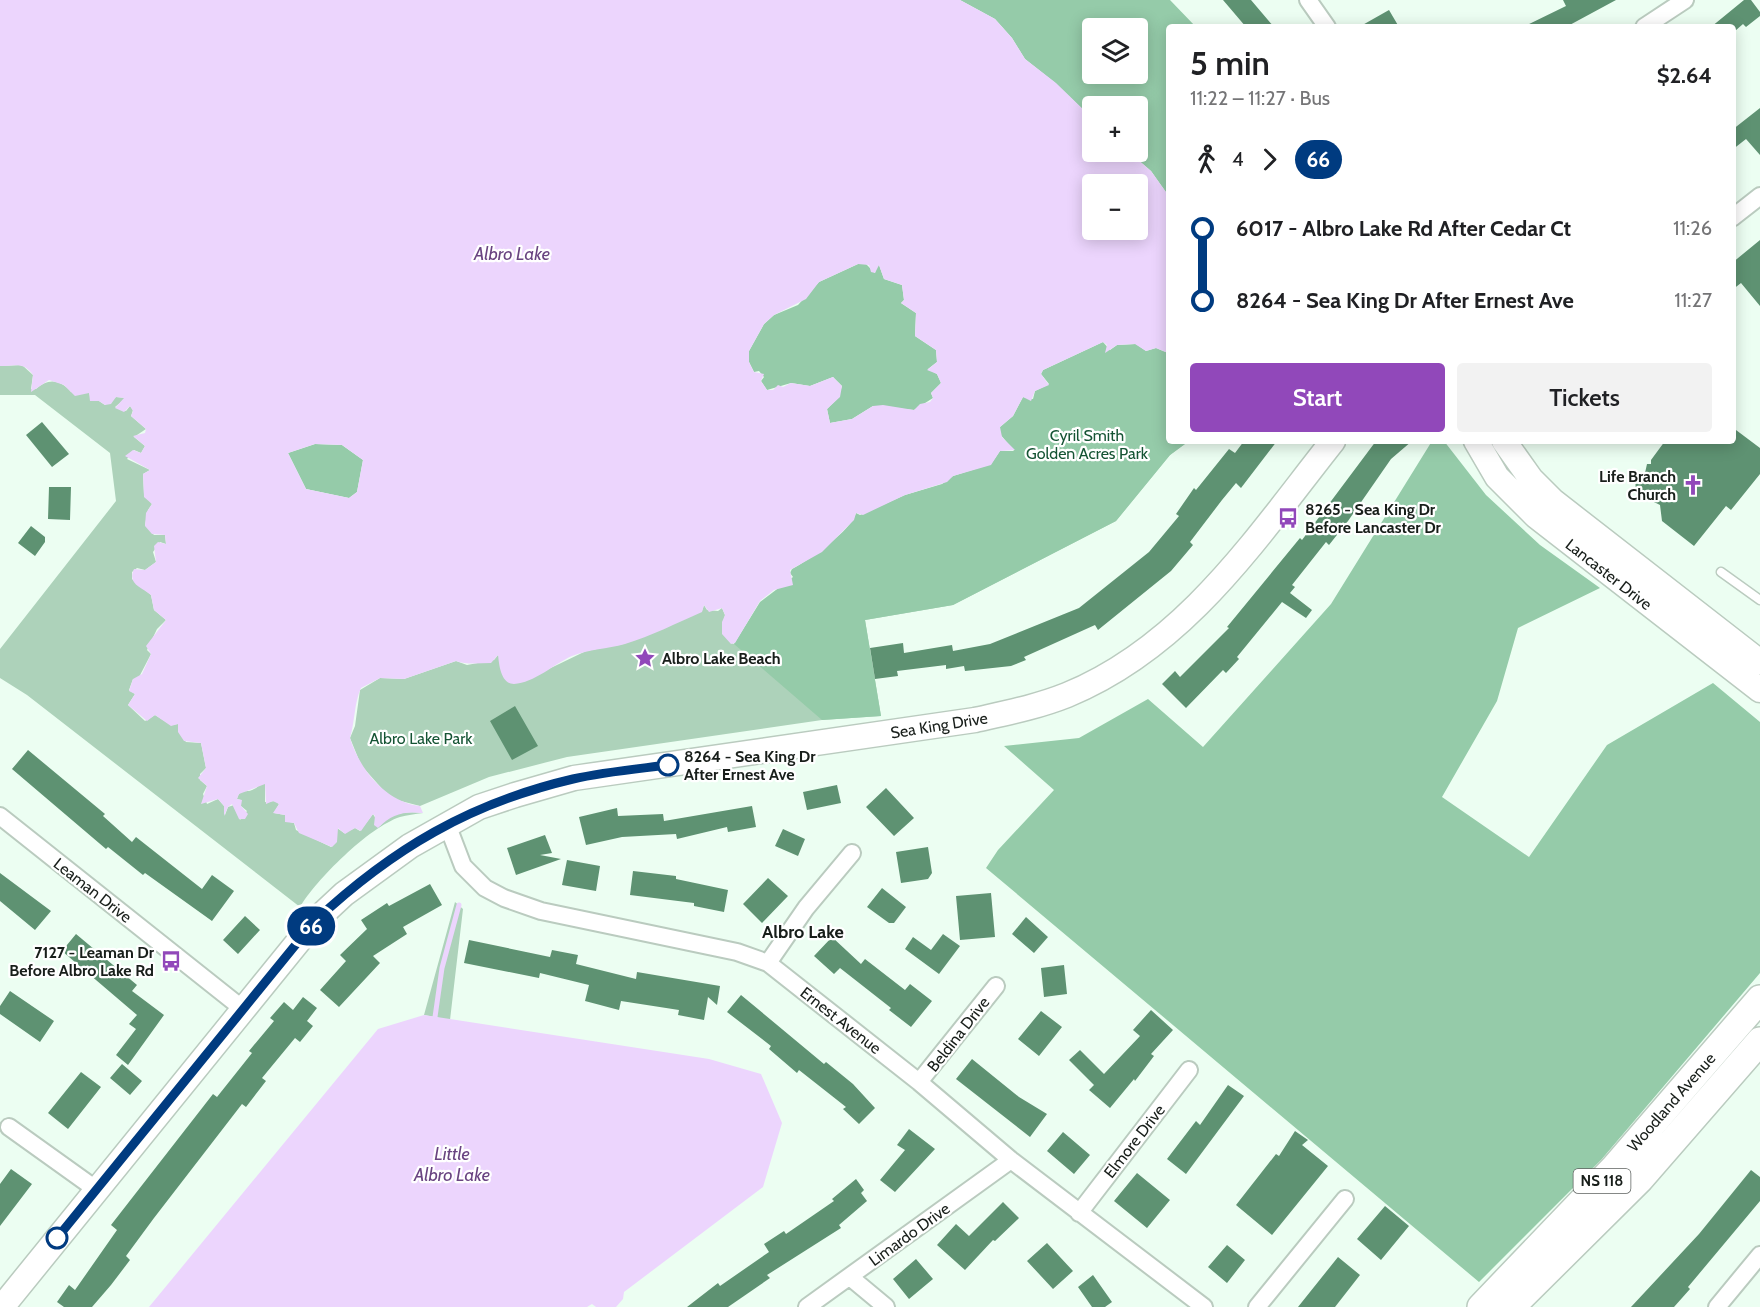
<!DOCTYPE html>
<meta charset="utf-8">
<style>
body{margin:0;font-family:Cabin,sans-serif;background:#f2f2f2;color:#202124;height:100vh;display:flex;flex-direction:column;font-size:22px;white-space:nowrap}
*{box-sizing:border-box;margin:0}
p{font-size:20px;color:#757577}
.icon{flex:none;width:33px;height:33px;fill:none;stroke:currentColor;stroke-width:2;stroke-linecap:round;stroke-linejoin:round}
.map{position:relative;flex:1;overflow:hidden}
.details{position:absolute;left:1166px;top:24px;width:570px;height:420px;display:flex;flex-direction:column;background:#fff;border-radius:6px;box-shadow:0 3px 15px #0003}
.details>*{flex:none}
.badge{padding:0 12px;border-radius:20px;font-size:21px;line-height:39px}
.fabs{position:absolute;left:1082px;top:18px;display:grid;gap:12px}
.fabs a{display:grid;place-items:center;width:66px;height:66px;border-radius:6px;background:#fff;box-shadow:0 3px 15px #0003;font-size:30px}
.map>.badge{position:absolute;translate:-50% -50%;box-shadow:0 0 0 3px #fff}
.legs{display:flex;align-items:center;gap:9px;height:66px;padding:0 24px;font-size:20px}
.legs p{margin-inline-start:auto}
.headline{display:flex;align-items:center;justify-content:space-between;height:102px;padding:0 24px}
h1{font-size:33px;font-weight:600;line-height:45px}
.button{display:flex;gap:12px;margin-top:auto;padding:12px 24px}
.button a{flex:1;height:69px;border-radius:6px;background:#9148ba;color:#fff;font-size:24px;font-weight:600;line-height:69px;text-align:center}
.button a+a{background:#f2f2f2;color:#202124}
ul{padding:0 24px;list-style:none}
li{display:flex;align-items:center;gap:21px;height:72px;font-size:22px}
li i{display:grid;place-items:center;width:9px;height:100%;margin:0 8px;background:currentColor}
li i::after{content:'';width:15px;height:15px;margin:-8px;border:4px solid;border-radius:50%;background:#fff}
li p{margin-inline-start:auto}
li:first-child i{background:linear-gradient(#0000 50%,currentColor 0)}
li:last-child i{background:linear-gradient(currentColor 50%,#0000 0)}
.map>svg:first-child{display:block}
</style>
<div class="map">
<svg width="1760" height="1307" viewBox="0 0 1760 1307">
<rect width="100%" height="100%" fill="#ecfef2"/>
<path fill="#add2ba" d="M1168,353V441H1189L1170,455L1116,521L953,605L865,620L881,716L822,720L567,757L489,777L420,806L397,800L384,791L361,765L350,738L355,726L360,690L380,678L404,679L456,661L467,665L494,660L498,655L530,678L586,651L623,644L702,611L704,605L707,610L718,611L722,608L725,615L722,631L733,644L735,643Z
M22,365L33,375L31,389H36C47,378 61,379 71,392L89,393L92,401H99L105,405L116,397L126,398L115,407L126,411L130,406L133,410L131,416L146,429L134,437L145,446L141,453L134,450L127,459L150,470L143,474L144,494L152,504L148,510L145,525L154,535H165L166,544L160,542L153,552L156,562L145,570L137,568L132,572V579L151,595L154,610L166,620L157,629L147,650L151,654L138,679H133L129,690L135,694L128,705L145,721L155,715L171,725L178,724V730L186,742L201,743L206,768L200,774V780L207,786L203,794L207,804L218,799L224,806L225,815L228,807L234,805L240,820L247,811L241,806V800L237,799C240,787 247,794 254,789C257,788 259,785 261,783L265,784V802L276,801L279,804L274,813L285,815V821L294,823L296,830L331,847L336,842L337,828L344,833L355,828L360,831L373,814L380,826C391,812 406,811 423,813C415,814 407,815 400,817C369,827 316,880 300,907L27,695L0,678V649L116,501L110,453L35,395H0V366Z
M455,902L463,909L450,1020L424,1015Z"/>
<path fill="#95cba9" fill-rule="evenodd" d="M960,0H1170L1196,27H1168V195L1151,171L1129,152H1137V106H1092V118L1054,82L1025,59L1012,38L995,19ZM1092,28H1137V74H1092Z
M858,264H866L875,273L876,267L879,265L884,279L902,285L904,300L901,303L916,313L915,336L936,350L937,362L928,369L937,374L941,383L931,393L933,398L914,410L873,406L852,419L830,423L827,409L838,398L842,386L833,377L810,386L791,383L767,390L761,381L764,377L759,371L754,372L749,362V351L764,324L774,315L798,305L819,282Z
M1103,342L1110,350L1117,345L1136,344L1146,351L1156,348L1168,353V441H1189L1170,455L1116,521L953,605L865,620L881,716L822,720L734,644L760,602L793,577L790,573L792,569C808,561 852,530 856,513L860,515L905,495L942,484L953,476L991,464L1000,451H1014L1000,434V427L1013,416L1023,397L1033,399L1035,391L1049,384L1041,374L1043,370Z
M1432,441H1444L1486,495L1540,545L1600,588L1518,628L1497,701L1442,797L1529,857L1607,745L1713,683L1760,722V973L1601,1160L1479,1282L986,868L998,850L1054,790L1004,746L1079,738L1148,699L1203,747L1331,604Z
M315,444L342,445L363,460L357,492L349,498L306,489L288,453Z"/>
<path fill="#ecd5fd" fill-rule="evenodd" d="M0,0H960L995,19L1012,38L1025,59L1056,83L1091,117L1092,152H1129L1151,171L1168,195V353L1156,348L1146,351L1135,344L1117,345L1105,353L1107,345L1103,342L1043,370L1041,374L1049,385L1035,391L1031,401L1023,397L1013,416L1000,427L1002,437L1015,450L1000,451L991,465L953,476L947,482L905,495L863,515L856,513L854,520L822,552L790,570L793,585L774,590L760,601L735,643L731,644L722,634V622L725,615L722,608L709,612L704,605L702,612C677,623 651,636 625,644C607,649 589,649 572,656C554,664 534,683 514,684C500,684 499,662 498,655L491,663C479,663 467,665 456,661L404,679L380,678L361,688C354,703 355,722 350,738C360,770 386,802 420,806L423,813C403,811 392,814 378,828L374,825L375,816L373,814L361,831L355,828L345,834L338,828L337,842L332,847L299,833L294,823L285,822V815L273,813L279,804L273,801L266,804L265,784L239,794L237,799L242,800L241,806L248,814L245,819H239L232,804L228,807L224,816V806L218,799L201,804L207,786L198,778L206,768L201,743L184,741L178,732V724L171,726L155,715L147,721L128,705L135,694L129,691L133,679L142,674L151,654L146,646L166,620L154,610L151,595C141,587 127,584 134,569L145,570L156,562L154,546L158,542L166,544L165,535L152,534L145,526L146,513L152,504L144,497L143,474L150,470L125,456L133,450L141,453L145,446L133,436L145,433L146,429L131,416L133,411L130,406L124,412L115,408L124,398L116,397L111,404L105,405L99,401H90L89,393L75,396L64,385L49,380L31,392L33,375C24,361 14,366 0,366ZM1092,184H1137V230H1092ZM858,264L869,265L871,272L875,273L879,265L884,279L902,285L904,300L901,303L916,313L915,336L936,350L937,362L927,370L937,374L941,383L931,393L933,398L930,402L920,404L914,410L883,405L873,406L852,419L830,423L827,409L840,397L842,386L833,377L810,386L791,383L783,387L778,385L773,390H767L761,381L764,374L754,372L749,362V351L764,324L774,315L806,299L819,282ZM315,444L342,445L363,460L357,492L349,498L306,489L288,453Z
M424,1015L709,1059L761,1074L782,1123L763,1187L624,1292L623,1299L616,1307H596L592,1304L587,1307H149L378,1029Z"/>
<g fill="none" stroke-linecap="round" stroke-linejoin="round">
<path stroke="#ecd5fd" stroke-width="5" d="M435,1017L442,968L459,905"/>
</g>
<path fill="#5e9272" d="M1223,0H1251L1274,27H1246Z
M1563,0H1616L1566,27H1523L1566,6Z
M1744,0H1751L1760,12V16L1746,27L1743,24L1735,31L1732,27H1711Z
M1389,10L1399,27H1359Z
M1760,108V155L1746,139L1732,150V130Z
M1760,240V306L1741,283L1732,290V263Z
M42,422L69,454L52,467L26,435Z
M1732,427L1760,448V474L1731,510L1726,506L1694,546L1662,521L1660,505L1648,499V496H1644L1643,492H1636L1635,478L1642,477L1641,473H1645L1647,464H1651V460L1665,441H1732Z
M1244,441H1277L1241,488L1236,483L1222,500L1190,542L1193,545L1171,571L1098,630L1095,625L1024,657L1026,660L1011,666L965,671L964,666L946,669V665L897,671L898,676L875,679L870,648L903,643L904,653L952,645L953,651L990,644L1079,608L1149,552L1179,516L1176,514L1194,488L1196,490L1229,449L1235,453Z
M1376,441H1412L1391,459L1348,521L1329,545L1326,542L1292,585L1295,587L1290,593L1312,610L1306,618L1282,602L1237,657L1239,659L1226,673L1223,670L1186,708L1162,684L1175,671L1180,677L1229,628L1227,627L1300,538L1302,540Z
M49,487H71L70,520L48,519Z
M31,526L45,537V542L35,556L18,543Z
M515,706L538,746L512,760L490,721Z
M28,750L105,814L103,816L132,842L136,837L202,889L212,875L234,891L212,921L145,873L143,875L108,847L106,849L12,769Z
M837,785L841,803L807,810L803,792Z
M886,788L914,818L894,836L866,807Z
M752,806L756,827L728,832L727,827L677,839L676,834L622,837L586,845L579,817L617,808L618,816L663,814L664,821Z
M783,829L805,839L798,856L775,846Z
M545,835L552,853L540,855L561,859L516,875L507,848Z
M928,847L932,873L928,879L901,883L896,852Z
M567,860L600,866L596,891L562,885Z
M633,871L676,876V879L728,890L724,912L694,906V903L630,895Z
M0,873L51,911L35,930L0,901Z
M768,878L788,896L762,923L743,904Z
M430,884L442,905L403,927L407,934L373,956L380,963L339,1007L320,990L346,961L340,955L367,929L361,920L387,903L389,906Z
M882,888L906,907L894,923H889L867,907Z
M991,893L995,937L960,940L956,896Z
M245,916L260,930L238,954L223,940Z
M1026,917L1048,937L1034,953L1012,934Z
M76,934L137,985L132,991L164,1015L128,1065L116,1055L136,1029L129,1024L137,1015L62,951Z
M943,934L960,946L939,974L905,949L913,937L931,950Z
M832,937L861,964L865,959L905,990L910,984L932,1001L911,1027L889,1010L891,1008L840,968L834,974L814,956Z
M469,940L550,957L552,950L578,955L576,964L636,979L637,972L720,986L717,1005L708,997L704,1020L678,1015L679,1010L621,1001L619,1010L585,1001L589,985L540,973L539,978L464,963Z
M1064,965L1067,994L1044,997L1041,968Z
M10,991L54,1021L40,1042L0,1014V1006Z
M741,995L824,1064L826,1062L853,1084L875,1108L859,1124L843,1109L846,1107L799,1070L797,1073L769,1049L771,1046L727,1012Z
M303,997L317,1008L307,1021L313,1026L300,1042L295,1038L262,1078L266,1081L246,1107L242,1104L154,1218L126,1256L130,1260L111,1285L92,1307H64L57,1302L69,1285L75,1290L117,1230L111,1225L213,1094L217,1097L252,1053L249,1051L274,1021L270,1018L284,1002L293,1010Z
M1151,1010L1173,1030L1151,1054L1154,1056L1135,1081L1134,1079L1110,1108L1089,1090L1094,1085L1069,1060L1080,1050L1104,1074L1140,1036L1133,1030Z
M1041,1011L1062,1027L1039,1056L1018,1039Z
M972,1059L1019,1097L1047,1114L1030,1137L956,1079Z
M122,1064L142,1081L130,1095L110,1078Z
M81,1072L101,1087L68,1129L48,1113Z
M1228,1085L1244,1096L1186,1174L1167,1159L1196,1121L1200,1125Z
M909,1129L935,1149L895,1192L880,1180L905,1150L897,1145Z
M1295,1131L1308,1140L1302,1145L1328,1166L1272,1235L1236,1205L1276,1154L1279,1156Z
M1063,1132L1090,1155L1074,1174L1047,1151Z
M11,1169L32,1184L0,1226V1184Z
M1751,1170L1760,1177V1201L1688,1287L1690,1289L1674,1307H1631L1699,1234Z
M1137,1173L1170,1200L1147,1228L1114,1201Z
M856,1179L864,1190L861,1193L867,1201L839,1225L841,1228L767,1275L770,1278L728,1307H687L718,1283L720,1286L769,1252L764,1244L784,1231L786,1234L834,1201L832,1199Z
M1003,1202L1019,1218L995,1241L993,1240L965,1270L937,1245L956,1224L969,1236Z
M1385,1206L1409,1226L1381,1260L1357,1239Z
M1047,1243L1073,1271L1053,1289L1027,1261Z
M1227,1245L1245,1260L1227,1283L1208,1267Z
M1338,1257L1360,1275L1335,1307H1298Z
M916,1259L933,1279L909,1299L893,1279Z
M1093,1275L1112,1302L1105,1307H1092L1078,1287Z"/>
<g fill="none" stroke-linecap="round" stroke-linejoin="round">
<g stroke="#bacbbf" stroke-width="11">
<path id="lane" d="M1721,572L1760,600"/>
</g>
<g stroke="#bacbbf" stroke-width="20">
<path id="street" d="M1308,0L1327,27
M1644,27L1685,0
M1732,218L1760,196
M0,816L243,1009
M447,824L463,866L485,888L504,898L541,911L737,952L768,963L919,1082L1011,1160L1204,1307
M768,963L806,908L852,853
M919,1082L996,986
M9,1127L97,1190
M1079,1213L1189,1070
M850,1277L886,1307
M807,1307L1011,1160
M1257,1307L1345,1199
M1717,1307L1760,1255"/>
</g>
<g stroke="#bacbbf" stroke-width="27">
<path id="secondary" d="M1476,441L1497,477L1536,516L1760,690
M1504,441L1531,479L1553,501L1760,662
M2,1307L315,921L344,894L410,846L479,807L515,795L574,778L975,720C1006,713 1037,707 1067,695C1186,646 1256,538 1333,441"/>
</g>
<g stroke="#bacbbf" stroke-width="30">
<path id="primary" d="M1481,1307L1615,1167L1760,999
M1511,1307L1640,1179L1760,1041"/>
</g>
<use href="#lane" stroke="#fff" stroke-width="8"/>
<use href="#street" stroke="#fff" stroke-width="16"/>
<use href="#secondary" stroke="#fff" stroke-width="24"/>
<use href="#primary" stroke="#fff" stroke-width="27"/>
</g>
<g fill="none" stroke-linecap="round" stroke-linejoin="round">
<g stroke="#fff" stroke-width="14">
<path id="line-1" d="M57,1238L315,921C392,849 470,803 573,779C604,772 637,769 668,765"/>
</g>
<use href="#line-1" stroke="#003b80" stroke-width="9"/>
</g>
<defs>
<g id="church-bare" transform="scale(1.62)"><path d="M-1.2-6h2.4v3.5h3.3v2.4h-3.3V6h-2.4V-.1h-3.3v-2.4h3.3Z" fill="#9148ba" stroke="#fff" stroke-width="2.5" paint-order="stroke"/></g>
<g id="bus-bare" transform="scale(1.62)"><path d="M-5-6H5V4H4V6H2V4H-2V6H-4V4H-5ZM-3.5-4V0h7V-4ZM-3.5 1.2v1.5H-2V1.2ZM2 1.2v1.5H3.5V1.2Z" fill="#9148ba" stroke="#fff" stroke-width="2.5" paint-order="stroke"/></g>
<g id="sight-bare" transform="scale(1.62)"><path d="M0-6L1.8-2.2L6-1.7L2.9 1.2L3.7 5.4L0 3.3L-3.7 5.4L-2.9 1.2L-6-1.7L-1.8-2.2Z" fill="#9148ba" stroke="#fff" stroke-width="2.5" paint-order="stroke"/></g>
</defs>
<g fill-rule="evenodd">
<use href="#church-bare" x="1693" y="485"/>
<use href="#bus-bare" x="1288" y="518"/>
<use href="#sight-bare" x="645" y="658"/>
<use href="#bus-bare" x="171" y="961"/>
</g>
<g fill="#fff" stroke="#003b80" stroke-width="3">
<circle cx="668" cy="765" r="10"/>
<circle cx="57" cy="1238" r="10"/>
</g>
<g text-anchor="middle" stroke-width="4.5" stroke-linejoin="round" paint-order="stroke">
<rect fill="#fff" stroke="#5d625f" stroke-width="1.5" x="1573.5" y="1169" width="57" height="24" rx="4.5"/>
<g font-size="15" font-weight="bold" fill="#181e1a">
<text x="1602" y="1186">NS 118</text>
</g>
<g font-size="16" fill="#155434" stroke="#fff">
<text x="1087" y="441">Cyril Smith<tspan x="1087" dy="18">Golden Acres Park</tspan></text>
<text x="421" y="744">Albro Lake Park</text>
</g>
<g font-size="16" font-weight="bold" fill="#181e1a" stroke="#fff" text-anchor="end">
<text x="1676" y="482">Life Branch<tspan x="1676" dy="18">Church</tspan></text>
<text x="1305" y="515" text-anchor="start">8265 - Sea King Dr<tspan x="1305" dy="18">Before Lancaster Dr</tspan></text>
<text x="662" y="664" text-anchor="start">Albro Lake Beach</text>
<text x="154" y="958">7127 - Leaman Dr<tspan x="154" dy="18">Before Albro Lake Rd</tspan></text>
</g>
<g font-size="16" fill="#181e1a" stroke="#fff">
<text transform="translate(1609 574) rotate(38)" y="6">Lancaster Drive</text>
<text transform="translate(939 725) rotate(-9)" y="6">Sea King Drive</text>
<text transform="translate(93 890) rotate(38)" y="6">Leaman Drive</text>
<text transform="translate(841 1020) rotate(38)" y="6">Ernest Avenue</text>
<text transform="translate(958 1034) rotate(-52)" y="6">Beldina Drive</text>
<text transform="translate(1671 1102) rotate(-49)" y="6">Woodland Avenue</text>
<text transform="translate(1134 1141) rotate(-52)" y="6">Elmore Drive</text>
<text transform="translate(909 1234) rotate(-36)" y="6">Limardo Drive</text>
</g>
<g font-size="16" font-weight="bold" fill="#181e1a" stroke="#fff" text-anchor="start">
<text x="684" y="762">8264 - Sea King Dr<tspan x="684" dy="18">After Ernest Ave</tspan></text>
</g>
<g font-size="18" font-style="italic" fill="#694481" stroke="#fff">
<text x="512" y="260">Albro Lake</text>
<text x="452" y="1160">Little<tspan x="452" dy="21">Albro Lake</tspan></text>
</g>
<g font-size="18" font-weight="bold" fill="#181e1a" stroke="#fff">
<text x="803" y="938">Albro Lake</text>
</g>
</g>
</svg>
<div class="fabs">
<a><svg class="icon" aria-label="layers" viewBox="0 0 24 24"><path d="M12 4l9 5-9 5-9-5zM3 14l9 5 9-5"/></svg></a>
<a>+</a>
<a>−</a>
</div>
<b class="badge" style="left:311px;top:926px;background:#003b80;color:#fff">66</b>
<section class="details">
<div class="headline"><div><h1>5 min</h1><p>11:22 – 11:27 · Bus</p></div><b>$2.64</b></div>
<div class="legs"><svg class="icon" aria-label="walk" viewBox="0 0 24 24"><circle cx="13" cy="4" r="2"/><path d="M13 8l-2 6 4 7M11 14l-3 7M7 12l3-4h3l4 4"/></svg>4<svg class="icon" aria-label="forward" viewBox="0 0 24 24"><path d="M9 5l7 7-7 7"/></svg><b class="badge" style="background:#003b80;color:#fff">66</b></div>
<ul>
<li><i style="color:#003b80"></i><b>6017 - Albro Lake Rd After Cedar Ct</b><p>11:26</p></li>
<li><i style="color:#003b80"></i><b>8264 - Sea King Dr After Ernest Ave</b><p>11:27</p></li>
</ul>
<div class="button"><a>Start</a><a>Tickets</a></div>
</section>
</div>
